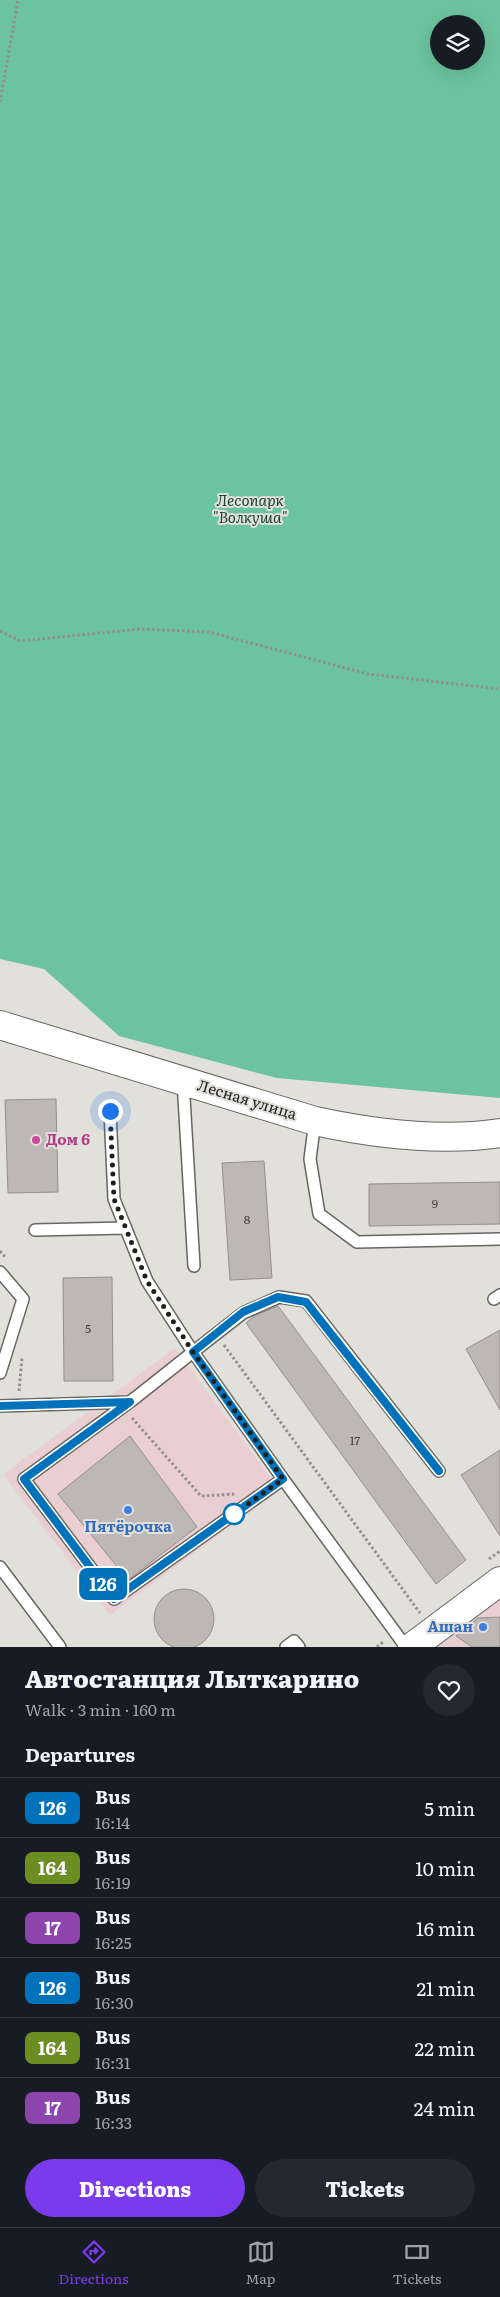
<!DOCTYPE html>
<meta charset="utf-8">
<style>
body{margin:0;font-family:Literata,serif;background:#242831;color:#f1f3f6;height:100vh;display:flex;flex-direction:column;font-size:19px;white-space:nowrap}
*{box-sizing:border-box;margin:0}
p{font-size:16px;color:#9ea1a6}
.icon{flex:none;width:28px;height:28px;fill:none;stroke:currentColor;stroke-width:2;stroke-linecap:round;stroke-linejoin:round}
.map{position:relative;height:1647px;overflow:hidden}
.panel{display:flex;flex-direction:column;background:#171b24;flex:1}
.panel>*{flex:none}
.badge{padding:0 10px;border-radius:8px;font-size:18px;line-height:32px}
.controls{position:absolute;left:430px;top:15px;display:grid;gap:10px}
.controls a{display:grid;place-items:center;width:55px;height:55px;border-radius:50%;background:#171b24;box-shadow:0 5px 20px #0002;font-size:25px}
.you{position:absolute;width:25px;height:25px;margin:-12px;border:4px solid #fff;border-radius:50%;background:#1a73e8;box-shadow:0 0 0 8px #1a73e833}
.map>.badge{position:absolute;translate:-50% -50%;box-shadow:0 0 0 2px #fff}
h2{padding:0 25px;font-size:19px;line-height:45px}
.round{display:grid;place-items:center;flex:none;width:52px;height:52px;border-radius:26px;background:#242831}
.summary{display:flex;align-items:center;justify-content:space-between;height:85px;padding:0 25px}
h1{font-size:24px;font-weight:800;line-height:38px}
.primary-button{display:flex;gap:10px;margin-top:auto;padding:10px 25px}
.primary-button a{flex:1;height:58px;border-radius:30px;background:#7c3aed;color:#fff;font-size:20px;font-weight:800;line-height:58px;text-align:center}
.primary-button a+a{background:#242831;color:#f1f3f6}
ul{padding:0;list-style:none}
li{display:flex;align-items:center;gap:15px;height:60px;padding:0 25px;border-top:1px solid #363941}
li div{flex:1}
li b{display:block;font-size:19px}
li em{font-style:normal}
li .badge{min-width:55px;font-weight:700;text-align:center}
.dock{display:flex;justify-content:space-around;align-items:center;height:70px;border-top:1px solid #363941;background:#171b24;font-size:14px;color:#9ea1a6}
.dock a{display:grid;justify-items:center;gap:2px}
.dock .active{color:#7c3aed}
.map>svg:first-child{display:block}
</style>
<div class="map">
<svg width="500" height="1647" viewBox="0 0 500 1647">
<rect width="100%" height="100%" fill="#e1e0da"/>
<path fill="#e9cfd1" d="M175,1348L280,1490L110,1615L3,1474Z
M500,1597V1647H434Z"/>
<path fill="#6cc49e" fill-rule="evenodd" d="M0,0H500V1098L277,1078L119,1036L44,969L0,959ZM439,24H476V61H439Z"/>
<path fill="#bdb7b5" stroke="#958f8d" d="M56,1099L58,1192L8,1193L5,1100Z
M264,1161L272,1278L230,1280L222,1163Z
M500,1182V1224L369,1226V1184Z
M112,1277L113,1381H64L63,1278Z
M278,1306L466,1560L436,1584L246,1323L256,1315Z
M500,1330V1410L466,1349Z
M130,1436L197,1527L128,1580L58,1494Z
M500,1450V1536L461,1475Z
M154 1619a30 30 0 1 1 60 0a30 30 0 1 1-60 0Z
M500,1617V1647H472L456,1636L478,1618Z"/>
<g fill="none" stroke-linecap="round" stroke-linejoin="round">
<g stroke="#676661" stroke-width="14">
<path id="lane" d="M183,1081L194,1266
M110,1111L114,1199L147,1281L193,1352L135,1398L24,1479L114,1599L283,1479
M315,1121L310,1159L319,1214L357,1242L500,1239
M35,1230L126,1228
M0,1272L23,1299L0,1373
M494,1299L500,1295
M0,1406L130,1402
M0,1567L60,1647
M286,1647L294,1641L299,1647
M406,1647L283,1479L193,1352L243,1313L279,1297L306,1301L439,1471"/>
</g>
<g stroke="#676661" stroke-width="30">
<path id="secondary" d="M0,1025L315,1121C375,1134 439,1142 500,1133
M412,1647L500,1581"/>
</g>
<path stroke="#92918c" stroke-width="3" stroke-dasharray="2.5 2.5" stroke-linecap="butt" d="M0,102L18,0
M0,631L20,641L139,629L209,632L368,674L500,689
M0,1251L5,1257
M224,1345L420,1613
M19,1391L22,1358
M132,1418L201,1496L235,1494
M489,1559L500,1551
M377,1647L383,1642"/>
<use href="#lane" stroke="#fff" stroke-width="11"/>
<use href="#secondary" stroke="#fff" stroke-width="28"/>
</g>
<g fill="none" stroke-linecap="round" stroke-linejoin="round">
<g stroke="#fff" stroke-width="11">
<path id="line" d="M0,1406L130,1402L24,1479L114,1599L283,1479L193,1352L243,1312L278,1297L306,1302L439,1471"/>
</g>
<use href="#line" stroke="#0072bc" stroke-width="8"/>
<path stroke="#201f1d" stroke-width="5" stroke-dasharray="0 9" d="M110,1111L114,1199L147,1281L193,1352L283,1479L234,1514"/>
</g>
<circle fill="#d1479c" stroke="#e1e0da" stroke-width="2" cx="36" cy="1140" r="5"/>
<g fill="#3f7fe0" stroke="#e1e0da" stroke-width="2">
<circle cx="128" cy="1510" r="5"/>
<circle cx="483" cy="1627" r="5"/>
</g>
<circle fill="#fff" stroke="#0072bc" stroke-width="2.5" cx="234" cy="1514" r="10"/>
<g text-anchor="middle" stroke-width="4" stroke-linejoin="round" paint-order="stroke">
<g font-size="12" fill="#474543">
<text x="435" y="1208">9</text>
<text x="247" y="1224">8</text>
<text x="88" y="1333">5</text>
<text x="355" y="1445">17</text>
</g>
<g font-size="15" font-style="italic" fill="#1c4534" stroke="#e1e0da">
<text x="250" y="506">Лесопарк<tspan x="250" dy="17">"Волкуша"</tspan></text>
</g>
<g font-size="15" fill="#201f1d" stroke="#e1e0da">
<text transform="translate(247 1100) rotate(17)" y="5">Лесная улица</text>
</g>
<g font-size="15" font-weight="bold" fill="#b23c85" stroke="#e1e0da" text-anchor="start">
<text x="46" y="1145">Дом 6</text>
</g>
<g font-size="15" font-weight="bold" fill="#366cbe" stroke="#e1e0da">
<text x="128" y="1532">Пятёрочка</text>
<text x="473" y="1632" text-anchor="end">Ашан</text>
</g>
</g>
</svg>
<div class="controls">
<a><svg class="icon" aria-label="layers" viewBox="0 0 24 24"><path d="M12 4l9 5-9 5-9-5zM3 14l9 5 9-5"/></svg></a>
</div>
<div class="you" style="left:110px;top:1111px"></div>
<b class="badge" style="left:103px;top:1584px;background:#0072bc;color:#fff">126</b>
</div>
<section class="panel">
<div class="summary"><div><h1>Автостанция Лыткарино</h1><p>Walk · 3 min · 160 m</p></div><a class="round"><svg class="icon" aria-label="heart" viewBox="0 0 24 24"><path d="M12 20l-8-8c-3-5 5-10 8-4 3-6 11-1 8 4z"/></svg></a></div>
<h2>Departures</h2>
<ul>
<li><span class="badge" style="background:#0072bc;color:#fff">126</span><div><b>Bus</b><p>16:14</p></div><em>5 min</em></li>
<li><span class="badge" style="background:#6b8e23;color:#fff">164</span><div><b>Bus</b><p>16:19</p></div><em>10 min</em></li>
<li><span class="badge" style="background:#8e44ad;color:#fff">17</span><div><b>Bus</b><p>16:25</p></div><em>16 min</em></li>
<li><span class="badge" style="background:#0072bc;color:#fff">126</span><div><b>Bus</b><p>16:30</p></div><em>21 min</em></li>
<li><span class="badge" style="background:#6b8e23;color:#fff">164</span><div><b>Bus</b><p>16:31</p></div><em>22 min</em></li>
<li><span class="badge" style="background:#8e44ad;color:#fff">17</span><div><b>Bus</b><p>16:33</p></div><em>24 min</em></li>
</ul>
<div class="primary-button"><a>Directions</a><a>Tickets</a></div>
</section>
<nav class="dock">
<a class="active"><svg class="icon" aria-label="directions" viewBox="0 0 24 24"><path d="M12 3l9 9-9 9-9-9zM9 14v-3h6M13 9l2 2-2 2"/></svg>Directions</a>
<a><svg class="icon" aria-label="map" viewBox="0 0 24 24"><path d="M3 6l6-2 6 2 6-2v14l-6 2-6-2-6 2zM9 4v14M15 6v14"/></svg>Map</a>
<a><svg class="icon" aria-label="tickets" viewBox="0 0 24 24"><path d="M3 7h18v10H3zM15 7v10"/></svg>Tickets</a>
</nav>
